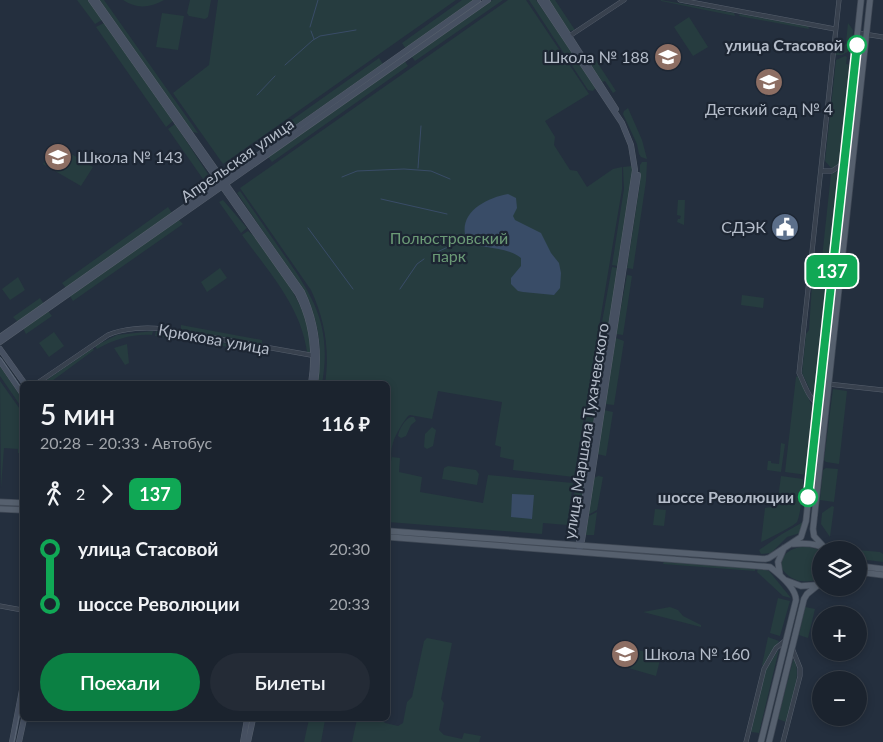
<!DOCTYPE html>
<html lang="ru">
<meta charset="utf-8">
<style>
body{margin:0;font-family:Lato,sans-serif;background:#242b36;color:#f1f3f6;height:100vh;display:flex;flex-direction:column;font-size:19px;white-space:nowrap}
*{box-sizing:border-box;margin:0}
p{font-size:16px;color:#a0a4aa}
.icon{flex:none;width:28px;height:28px;fill:none;stroke:currentColor;stroke-width:2;stroke-linecap:round;stroke-linejoin:round}
.map{position:relative;flex:1;overflow:hidden}
.side{position:absolute;left:20px;top:381px;width:370px;height:340px;display:flex;flex-direction:column;background:#1b232e;border-radius:8px;box-shadow:0 2px 8px #0003,0 0 0 1px #39404a}
.side>*{flex:none}
.badge{padding:0 10px;border-radius:8px;font-size:18px;line-height:32px}
.controls{position:absolute;left:812px;top:541px;display:grid;gap:10px}
.controls a{display:grid;place-items:center;width:55px;height:55px;border-radius:50%;background:#1b232e;box-shadow:0 2px 8px #0003,0 0 0 1px #39404a;font-size:25px}
.map>.badge{position:absolute;translate:-50% -50%;box-shadow:0 0 0 2px #fff}
.legs{display:flex;align-items:center;gap:8px;height:55px;padding:0 20px;font-size:16px}
.legs p{margin-inline-start:auto}
.headline{display:flex;align-items:center;justify-content:space-between;height:85px;padding:0 20px}
h1{font-size:28px;font-weight:600;line-height:38px}
.cta{display:flex;gap:10px;margin-top:auto;padding:10px 20px}
.cta a{flex:1;height:58px;border-radius:30px;background:#0b8043;color:#fff;font-size:20px;font-weight:600;line-height:58px;text-align:center}
.cta a+a{background:#242b36;color:#f1f3f6}
ul{padding:0 20px;list-style:none}
li{display:flex;align-items:center;gap:18px;height:55px;font-size:19px}
li i{display:grid;place-items:center;width:8px;height:100%;margin:0 6px;background:currentColor}
li i::after{content:'';width:12px;height:12px;margin:-6px;border:4px solid;border-radius:50%;background:#1b232e}
li p{margin-inline-start:auto}
li:first-child i{background:linear-gradient(#0000 50%,currentColor 0)}
li:last-child i{background:linear-gradient(currentColor 50%,#0000 0)}
.map>svg:first-child{display:block}
</style>
<div class="map">
<svg width="883" height="742" viewBox="0 0 883 742">
<rect width="100%" height="100%" fill="#242f3e"/>
<path fill="#263c3f" d="M77,0H88L102,20L95,24Z
M99,0H104L198,133L192,132Z
M123,0H164C150,8 136,9 123,0Z
M190,0H211L208,17L205,19L189,16L187,13Z
M218,0H456L223,164L173,93L209,65Z
M462,0H474L406,49L402,43Z
M493,0H503L415,61L411,56L477,9Z
M508,0H526L589,94L545,121L555,137L554,145L570,170L577,171L587,187L613,169L622,167V189L574,477L513,470L514,460L500,457L501,447L495,445L502,402L438,391L432,419L410,415L408,416C399,428 388,445 392,461V457L400,458L399,472L422,477L420,492L483,503L488,475L573,483L567,525L543,523L542,534L388,522V384H325C330,351 325,320 311,290L240,188Z
M529,0H536L596,87L593,91L588,90Z
M548,0H555L575,30L569,31Z
M661,0L734,13L735,16L661,1Z
M162,13L184,16L178,50L156,47Z
M740,14L808,26L809,29L739,16Z
M689,17L708,47L693,56L674,27Z
M104,23L173,121L166,127L96,27Z
M848,23L853,30L851,50L842,55H835V52H841L846,43Z
M593,56L616,91L613,93L605,81L602,82L589,62V59Z
M845,56L847,57L846,64L851,65L840,162L839,165L832,169L825,161L836,60Z
M379,58L383,64L261,149L258,144Z
M404,60L408,66L272,162L268,157Z
M628,108L642,140L647,159L641,157L639,154L637,144L623,114L624,111Z
M175,124L208,174L203,179L168,129Z
M55,144L93,167L81,186L43,164Z
M642,162H647L646,181L633,269L627,268L640,184V165Z
M632,166V177L618,266L612,265L624,189L623,167Z
M840,170L829,272L825,279L819,281L814,278L812,273L822,258L831,174Z
M240,191C254,211 268,232 282,252C314,297 332,326 322,384H317C323,348 320,324 304,292L237,193Z
M223,200L247,228L241,233L219,202Z
M678,200H685L684,225L677,222L678,219H680L681,216L677,215Z
M168,207L172,213L66,288L62,283Z
M178,219L183,224L73,301L70,296Z
M248,231L254,236C274,264 317,316 310,352H307C301,306 268,271 242,235Z
M612,267L618,268L608,333H600Z
M220,268L227,278L207,292L201,282Z
M627,275L632,276L623,335L616,334Z
M18,277L25,290L10,300L2,289Z
M812,285L828,288L814,398L802,373L806,334L809,330Z
M742,295L764,298L763,308L741,305Z
M40,298L44,304L18,322L13,317Z
M48,311L52,316L26,334L23,328Z
M181,325L262,340V344L181,329Z
M153,331L152,335C132,334 115,339 97,349L95,346L117,335Z
M156,331L208,340V344L155,336Z
M54,332L64,346L49,357L39,343Z
M599,337H607L596,405L589,401Z
M616,338L624,341L614,405L605,404Z
M211,341L261,349L260,352L210,344Z
M127,344L129,363L125,365L114,348Z
M92,348L94,350L48,384H41Z
M0,366L22,398V408L0,376Z
M798,376L814,410L807,475L785,472L796,377Z
M0,381L22,412V453H18V449L4,448L1,488Z
M833,389L847,391L839,464L826,462L824,460Z
M588,404L596,408L585,476L577,478Z
M604,410L613,412L606,456L597,454Z
M411,417H414L416,421L411,425L406,436L401,438L398,436C399,429 405,419 411,417Z
M432,427L436,430L433,446L427,449L424,447L425,434Z
M781,443L785,444L781,472L767,470L768,461H771V463L779,464Z
M448,466L476,470L479,474L477,485L442,479L444,468Z
M826,468L838,469L834,502L820,500L823,470Z
M600,475L599,476L603,477L597,510L588,515L594,478Z
M781,476L803,479C804,486 800,517 797,522C794,526 766,540 761,542L765,508L777,506Z
M576,482L584,486L576,534L568,533Z
M832,506L834,507L830,537L821,524L822,513Z
M655,509L666,510L664,526L653,525Z
M597,512L594,535H585L589,516Z
M803,522L800,533L787,537L771,553L761,554L759,550L782,534Z
M805,546L817,549L821,552V578C806,585 790,582 781,567C780,553 793,548 805,546Z
M846,549L880,552L883,554V562L859,559V550H846Z
M664,561L755,567V571L663,564Z
M758,568L769,571L791,598L783,596L757,572Z
M778,598L790,601L780,636L770,633Z
M670,607L678,610L683,616L701,625V627L643,612Z
M805,607L815,609L808,638L799,635Z
M768,637L779,641L763,666L762,665Z
M427,638L452,643L441,699L444,703L439,730L444,735L462,739L464,733L481,736L479,742H352L357,719H381L385,723L398,726L403,723L407,702L412,697L424,641Z
M623,646L661,656L656,676L618,665Z
M779,649L759,733L751,732L766,669Z
M793,660H795C801,679 791,703 786,722L778,719Z
M309,719L325,720L321,742H304Z"/>
<path fill="#394c67" d="M508,194L516,198L517,208L513,216L515,220L541,233L551,253L559,263L561,273L560,288L554,295L523,292L518,291L511,284V278L521,266V258C504,245 481,250 467,241C456,214 485,198 508,194Z
M512,494L534,495L532,519L511,517Z"/>
<g fill="none" stroke-linecap="round" stroke-linejoin="round">
<path stroke="#394c67" stroke-width="1" d="M310,27L318,0
M311,31L314,39
M285,65L313,40L320,36L356,30
M257,95L275,76
M418,168L421,126
M342,177L357,171L404,169L431,171L450,179
M381,199L447,214
M308,228L353,289
M431,255L450,246
M400,289L417,264L424,259"/>
<g stroke="#565f6c" stroke-width="5">
<path id="street" d="M680,0L835,29
M858,33L883,37
M568,37L624,0
M821,171H832L844,163
M809,282L831,285
M36,384L108,335C124,328 146,327 163,329L316,356
M828,384L883,390
M826,406C809,404 806,387 799,373L839,0
M0,606L22,610
M746,742L764,669L776,648L786,640
M783,742L800,676V668L792,648"/>
</g>
<g stroke="#565f6c" stroke-width="6">
<path id="secondary" d="M91,0L298,294C313,323 316,353 311,384
M96,0L302,292C316,322 320,351 315,384
M540,0L622,123L631,145L635,170L579,535V551
M546,0L616,109
M0,337L478,0
M0,342L488,0
M0,349L25,384
M0,361L22,393
M581,547L638,175
M12,742L22,690
M19,742L24,719
M243,742L247,719
M248,742L253,719"/>
</g>
<g stroke="#414a57" stroke-width="7">
<path id="primary" d="M0,502L22,503
M0,509L22,510
M388,531L765,559L769,558L801,537L806,521L861,0
M388,537L770,567C779,574 796,588 796,600L761,742
M793,544C804,543 818,543 827,550
M824,547L814,536L813,529L870,0
M859,566L883,569
M859,572L883,575
M780,575L778,562L784,548
M785,580L801,586L817,585
M769,742L804,599L807,594L818,585"/>
</g>
<use href="#street" stroke="#38414e" stroke-width="4"/>
<use href="#secondary" stroke="#465061" stroke-width="5"/>
<use href="#primary" stroke="#56606e" stroke-width="5.5"/>
<path stroke="#5a6575" stroke-width="1" d="M0,357L22,389
M14,742L22,701"/>
</g>
<g fill="none" stroke-linecap="round" stroke-linejoin="round">
<g stroke="#fff" stroke-width="11">
<path id="line-1" d="M808,497L857,45"/>
</g>
<use href="#line-1" stroke="#10a855" stroke-width="8"/>
</g>
<defs>
<g id="school-disc" transform="scale(1.4375)"><circle r="9.5" fill="#8d6e63" stroke="#1d2633"/><path d="M0-5L7-2L0 1L-7-2ZM-4 1L0 2.5L4 1V4Q0 6-4 4Z" fill="#fff"/></g>
<g id="civic-disc" transform="scale(1.4375)"><circle r="9.5" fill="#5c6f8a" stroke="#1d2633"/><path d="M-.6-6.5H3V-4.5H.6V-3L4-1V1h2V6H-6V1h2V-1L-.6-3ZM-1.2 2.5V6h2.4V2.5Z" fill="#fff"/></g>
</defs>
<g fill-rule="evenodd">
<use href="#school-disc" x="668" y="57"/>
<use href="#school-disc" x="769" y="82"/>
<use href="#school-disc" x="58" y="157"/>
<use href="#civic-disc" x="785" y="227"/>
<use href="#school-disc" x="625" y="654"/>
</g>
<g fill="#fff" stroke="#10a855" stroke-width="2.5">
<circle cx="857" cy="45" r="9"/>
<circle cx="808" cy="497" r="9"/>
</g>
<g text-anchor="middle" stroke-width="4.5" stroke-linejoin="round" paint-order="stroke">
<g font-size="16" font-weight="bold" fill="#b4bcc9" stroke="#1d2633" text-anchor="end">
<text x="843" y="51">улица Стасовой</text>
<text x="794" y="503">шоссе Революции</text>
</g>
<g font-size="16" fill="#b4bcc9" stroke="#1d2633" text-anchor="end">
<text x="649" y="63">Школа № 188</text>
<text x="769" y="115" text-anchor="middle">Детский сад № 4</text>
<text x="77" y="163" text-anchor="start">Школа № 143</text>
<text x="766" y="233">СДЭК</text>
<text x="644" y="660" text-anchor="start">Школа № 160</text>
</g>
<g font-size="16" fill="#b4bcc9" stroke="#1d2633">
<text transform="translate(237 160) rotate(-35)" y="6">Апрельская улица</text>
<text transform="translate(214 339) rotate(10)" y="6">Крюкова улица</text>
<text transform="translate(586 431) rotate(-81)" y="6">улица Маршала Тухачевского</text>
</g>
<g font-size="16" fill="#6b9a76" stroke="#1d2633">
<text x="449" y="244">Полюстровский<tspan x="449" dy="18">парк</tspan></text>
</g>
</g>
</svg>
<div class="controls">
<a><svg class="icon" aria-label="layers" viewBox="0 0 24 24"><path d="M12 4l9 5-9 5-9-5zM3 14l9 5 9-5"/></svg></a>
<a>+</a>
<a>−</a>
</div>
<b class="badge" style="left:832px;top:271px;background:#10a855;color:#fff">137</b>
<section class="side">
<div class="headline"><div><h1>5 мин</h1><p>20:28 – 20:33 · Автобус</p></div><b>116 ₽</b></div>
<div class="legs"><svg class="icon" aria-label="walk" viewBox="0 0 24 24"><circle cx="13" cy="4" r="2"/><path d="M13 8l-2 6 4 7M11 14l-3 7M7 12l3-4h3l4 4"/></svg>2<svg class="icon" aria-label="forward" viewBox="0 0 24 24"><path d="M9 5l7 7-7 7"/></svg><b class="badge" style="background:#10a855;color:#fff">137</b></div>
<ul>
<li><i style="color:#10a855"></i><b>улица Стасовой</b><p>20:30</p></li>
<li><i style="color:#10a855"></i><b>шоссе Революции</b><p>20:33</p></li>
</ul>
<div class="cta"><a>Поехали</a><a>Билеты</a></div>
</section>
</div>
